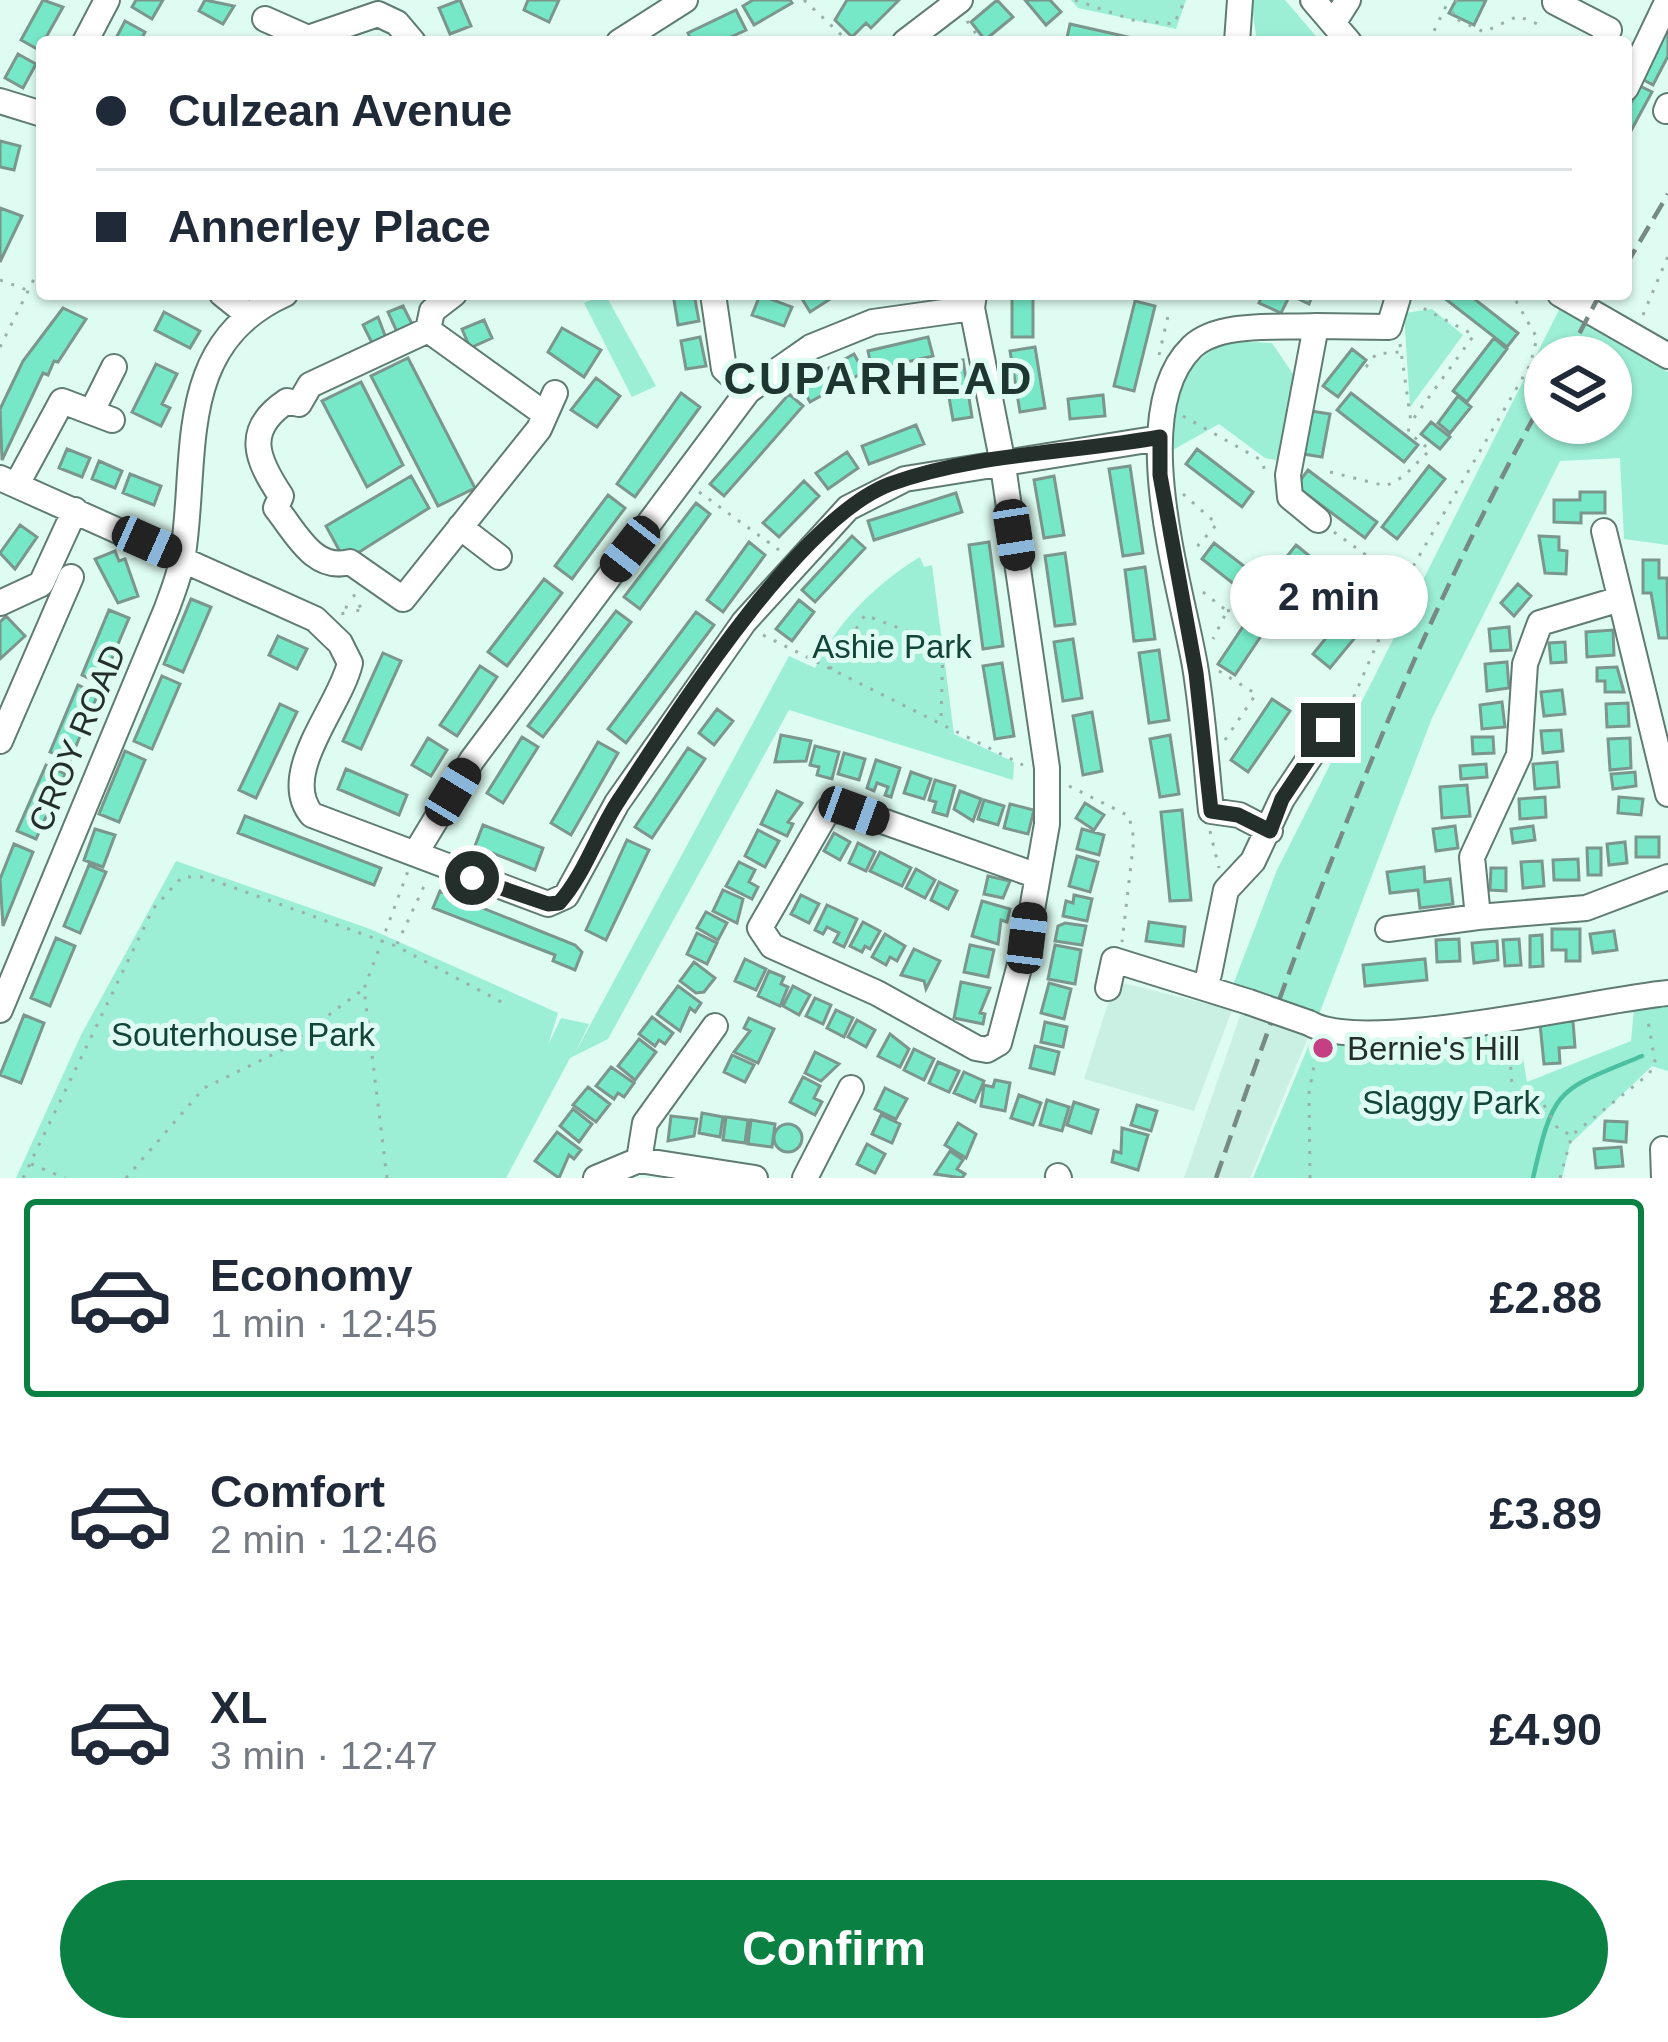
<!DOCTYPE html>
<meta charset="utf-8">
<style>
body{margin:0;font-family:Arial,sans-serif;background:#f6f6f7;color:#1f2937;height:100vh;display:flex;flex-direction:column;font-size:45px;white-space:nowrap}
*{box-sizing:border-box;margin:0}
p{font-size:39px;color:#747a83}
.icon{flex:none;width:66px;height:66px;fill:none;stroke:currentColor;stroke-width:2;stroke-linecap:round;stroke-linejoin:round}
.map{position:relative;height:1178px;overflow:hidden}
.panel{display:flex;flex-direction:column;background:#fff;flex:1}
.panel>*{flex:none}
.guide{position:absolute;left:36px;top:36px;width:1596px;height:264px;border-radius:12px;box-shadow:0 3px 9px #0004;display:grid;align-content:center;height:264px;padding:0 60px;background:#fff}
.fabs{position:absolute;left:1524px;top:336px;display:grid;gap:24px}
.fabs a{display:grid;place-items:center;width:108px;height:108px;border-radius:50%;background:#fff;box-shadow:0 3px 9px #0004;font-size:60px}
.end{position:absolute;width:54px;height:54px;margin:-27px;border:15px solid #242f2b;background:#fff;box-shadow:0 0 0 6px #fff}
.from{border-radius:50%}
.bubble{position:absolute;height:84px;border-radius:42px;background:#fff;box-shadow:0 3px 9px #0004;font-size:39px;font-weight:800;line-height:84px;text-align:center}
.car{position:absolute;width:36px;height:72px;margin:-36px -18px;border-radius:15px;box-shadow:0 0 9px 3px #0007;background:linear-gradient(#222 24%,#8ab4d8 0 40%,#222 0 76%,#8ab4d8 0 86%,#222 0)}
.guide b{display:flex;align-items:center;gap:42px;height:114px;font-size:45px}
.guide b+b{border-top:3px solid #e0e1e3}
.guide i{width:30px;height:30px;background:#1f2937}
ul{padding:21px 0 0;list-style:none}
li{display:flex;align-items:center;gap:36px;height:198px;margin:0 24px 18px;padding:0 36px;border:6px solid transparent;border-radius:12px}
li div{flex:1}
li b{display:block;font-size:45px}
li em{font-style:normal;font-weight:800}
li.selected{border-color:#0b8043}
li>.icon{width:108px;height:108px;stroke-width:1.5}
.primary-button{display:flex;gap:24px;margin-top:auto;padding:24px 60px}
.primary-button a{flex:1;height:138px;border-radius:72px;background:#0b8043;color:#fff;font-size:48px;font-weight:800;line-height:138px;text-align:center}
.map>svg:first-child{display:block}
.built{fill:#caf0e3}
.green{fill:#9cefd5;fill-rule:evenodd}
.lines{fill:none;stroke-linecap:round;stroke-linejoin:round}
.stream{stroke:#4cc1a2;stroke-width:4.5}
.building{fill:#76e8c7;stroke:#7b968d;stroke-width:3}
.minor-casing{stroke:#607b72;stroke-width:28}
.path{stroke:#99b0a8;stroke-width:3;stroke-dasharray:3 9;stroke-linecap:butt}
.minor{stroke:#fff;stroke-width:24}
.rail{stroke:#778a84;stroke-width:4.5;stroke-dasharray:18 9;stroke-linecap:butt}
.minor-bridge-casing{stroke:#607b72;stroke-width:28;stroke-linecap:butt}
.minor-bridge{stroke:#fff;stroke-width:24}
.route{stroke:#242f2b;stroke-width:15}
.poi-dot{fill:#c43f84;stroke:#defcf2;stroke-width:4.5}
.labels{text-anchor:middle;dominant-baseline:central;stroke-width:10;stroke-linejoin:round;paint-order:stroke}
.park-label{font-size:33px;fill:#124538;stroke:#defcf2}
.street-label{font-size:33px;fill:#242f2b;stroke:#defcf2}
.poi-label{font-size:33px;fill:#242f2b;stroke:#defcf2;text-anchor:start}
.district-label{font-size:45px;font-weight:bold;letter-spacing:3px;fill:#1d362f;stroke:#defcf2}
</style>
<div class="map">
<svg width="1668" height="1178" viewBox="0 0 1668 1178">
<rect width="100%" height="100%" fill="#defcf2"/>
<path class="built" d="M1115,981L1232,1010L1194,1111L1084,1079Z
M1241,1013L1309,1035L1250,1178H1184Z"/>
<path class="green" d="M1071,0H1186L1176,29L1078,8Z
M1251,0H1285L1321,42H1257Z
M605,294L656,386L632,397L584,303Z
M1560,308L1668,372V545L1624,539L1620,458L1560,461L1432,718L1318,1017L1233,985L1277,870ZM1545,357H1611V423H1545Z
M1432,309L1463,335L1410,407L1404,313Z
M1226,341L1272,343L1295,377L1280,461L1265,458L1219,424L1171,451C1172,399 1179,367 1226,341Z
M920,557L924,567L932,565L954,734L1014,762L1013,780L789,710L608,1039L570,1058L506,1178H16L81,1035L176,861L370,929L558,1013L548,1045L561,1018L589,1024L574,1055L789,656L815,668C837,622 877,583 920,557Z
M1668,1007V1071L1652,1066L1570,1144L1562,1178H1253L1313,1035L1517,1022L1527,1082L1631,1041L1634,1009Z"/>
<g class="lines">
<path class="stream" d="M1533,1178C1554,1086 1557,1091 1642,1056"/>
</g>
<path class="building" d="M43,0L63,7L39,50L21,40Z
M136,0H163L152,19L132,7Z
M205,0L234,6L223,24L199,11Z
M460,0L471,26L450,34L439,8Z
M528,0H559L549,22L524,10Z
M753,0H790L792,3L754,25L743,6Z
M899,0L871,28L866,23L852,37L835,20L847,0Z
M997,0L1013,17L985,40L971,22Z
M1025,0H1050L1061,12L1046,25Z
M1456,0H1486L1474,25L1449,13Z
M736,10L746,30L720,42H692L688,33Z
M125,21L145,32L140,42H114Z
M1070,24L1150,42H1066Z
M1668,27V56L1653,85L1642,79Z
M18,54L36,64L23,88L5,78Z
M1640,86L1652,92L1626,140V112Z
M0,141L20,146L14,170L0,167Z
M0,208L22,216L0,262Z
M673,294H694L699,321L678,325Z
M799,294H838L810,312Z
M1012,294H1033V337H1012Z
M1263,294H1313L1309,304L1290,295L1281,313L1259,303Z
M1439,294H1468L1518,333L1507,347Z
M760,295L792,307L784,326L752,315Z
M1135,301L1155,306L1134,391L1114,386Z
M403,306L414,328L398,334L388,312Z
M63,308L86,319L58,362L54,361L48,375L43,373L2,460L0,409L23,361Z
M164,312L200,331L190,348L155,330Z
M378,317L386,338L373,345L363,325Z
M484,320L492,338L470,348L462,329Z
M562,328L601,350L584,377L548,352Z
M700,337L706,366L686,369L681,341Z
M928,337L933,356L872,370L868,351Z
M1494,338L1507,349L1467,402L1453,391Z
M1035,347L1045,408L1020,412L1010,351Z
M1352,349L1366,360L1338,397L1323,386Z
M854,354L864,372L810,402L800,384Z
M408,358L475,488L438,506L371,376Z
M963,360L972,417L953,420L943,363Z
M156,364L177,374L162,404L170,408L161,426L132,412Z
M596,378L620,396L597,427L571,410Z
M361,382L403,465L367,487L322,401Z
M681,393L700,407L635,497L617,484Z
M1351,393L1418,445L1404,462L1337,410Z
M789,394L803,406L724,496L710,484Z
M1103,395L1105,416L1070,419L1068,399Z
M1458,396L1471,407L1450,433L1438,423Z
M1311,411L1330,414L1322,457L1303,454Z
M1431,422L1450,437L1440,449L1421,434Z
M916,425L924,444L869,464L862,446Z
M67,449L90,458L82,477L59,468Z
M1197,449L1253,492L1242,507L1186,464Z
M847,452L858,468L828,489L816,473Z
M99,461L122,471L115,488L92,479Z
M1130,466L1143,553L1123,556L1109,469Z
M1429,466L1445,479L1397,539L1382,527Z
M1308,470L1377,522L1365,538L1296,486Z
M130,474L161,486L154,505L123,493Z
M411,476L429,508L345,561L326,526Z
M1054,476L1064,535L1044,538L1034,480Z
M804,481L819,496L779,537L763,523Z
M1580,492H1605V513H1581V523L1554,522V500H1580Z
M956,493L962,512L874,540L868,521Z
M608,495L625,508L572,579L555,566Z
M696,503L710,514L640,609L624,597Z
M20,525L37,537L15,569L0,553Z
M852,536L865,548L815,602L802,590Z
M1539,536L1559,537V550L1567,551L1566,574L1545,573Z
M749,542L765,555L723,612L707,600Z
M989,542L1003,646L983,649L969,545Z
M1214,543L1262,580L1249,596L1202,559Z
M1296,545L1377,611L1330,668L1313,654L1347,612L1284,560Z
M115,551L119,561L125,559L138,596L118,603L95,559Z
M1065,553L1075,624L1055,626L1045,556Z
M1643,560H1659V578H1667L1668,638H1659L1651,593H1643Z
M1145,567L1155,639L1134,641L1125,570Z
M544,579L562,593L507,666L488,652Z
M1518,584L1531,596L1514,616L1501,603Z
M191,599L211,607L183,672L164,664Z
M799,600L814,612L792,641L776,629Z
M109,610L129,618L101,684L82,675Z
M616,611L631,622L543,737L528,726Z
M696,612L714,625L626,743L608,729Z
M1252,613L1269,624L1235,675L1218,664Z
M6,616L25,636L0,659V622Z
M1509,627L1511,650L1491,651L1489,629Z
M1613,630L1614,655L1587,657L1586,632Z
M278,636L307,649L297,669L269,655Z
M1073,639L1082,698L1063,701L1054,642Z
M1565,642L1566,662L1551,663L1549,643Z
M1159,650L1169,720L1149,723L1139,653Z
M383,653L401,661L361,749L343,741Z
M1507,662L1509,688L1487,691L1485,664Z
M1002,663L1014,736L995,739L983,666Z
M480,666L497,677L457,736L440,725Z
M1617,667L1624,692H1605V681H1597V668Z
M162,676L180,684L152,749L134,741Z
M78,685L98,694L70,760L50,752Z
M1562,690L1565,714L1544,716L1541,692Z
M1272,699L1290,711L1248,772L1231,760Z
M1502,702L1505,727L1482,729L1480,705Z
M1628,703L1629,726L1607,727L1606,704Z
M280,704L297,712L256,798L239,790Z
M717,709L733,721L714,745L699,733Z
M1092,712L1102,771L1083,775L1073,716Z
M1561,730L1563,751L1543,753L1541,731Z
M781,735L811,741L806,761L775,762Z
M1170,735L1179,794L1160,797L1150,739Z
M522,737L538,747L503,803L487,793Z
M1472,737H1493L1494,753L1473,754Z
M428,738L447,750L431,776L412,765Z
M1630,738L1631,768L1610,770L1608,739Z
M598,742L618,753L571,835L551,823Z
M815,746L839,752L832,779L817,775L819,767L810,765Z
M688,748L705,759L652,838L635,827Z
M125,751L145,760L119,822L99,814Z
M844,753L865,759L859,780L838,774Z
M876,760L900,768L891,797L885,795L888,787L877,783L874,791L867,788Z
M1557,762L1559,787L1535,789L1533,764Z
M1486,764L1487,777L1461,779L1460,766Z
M46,765L65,774L36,839L17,831Z
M346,769L407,795L399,815L338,789Z
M911,772L931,779L924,799L904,793Z
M1635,772L1636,786L1613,789L1611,774Z
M935,780L955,786L947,816L933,812L936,802L929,800Z
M1467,785L1470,816L1442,818L1440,787Z
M777,791L802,803L788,822L793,824L787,836L761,824Z
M960,791L981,799L973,821L954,809Z
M1545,797L1546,817L1520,819L1519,799Z
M1619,797L1643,799L1641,815L1618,813Z
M984,800L1004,806L998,825L978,819Z
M1085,803L1104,815L1094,830L1076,818Z
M1010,804L1034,810L1028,834L1004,828Z
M1182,810L1191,900L1170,901L1161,812Z
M245,816L381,868L374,885L238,833Z
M483,825L543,848L535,870L475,846Z
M1455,826L1458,848L1436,851L1433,829Z
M1533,826L1535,840L1513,843L1511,829Z
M95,829L115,835L103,867L84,860Z
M1082,829L1104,835L1099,855L1077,849Z
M758,830L779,841L765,867L745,856Z
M834,833L850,842L840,860L824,851Z
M1636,837H1659V857H1636Z
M627,840L649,850L606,940L586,930Z
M1625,842L1627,863L1609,865L1607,844Z
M858,843L875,852L866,871L849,863Z
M14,844L33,852L3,926L0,879Z
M1587,848H1601V875H1588Z
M880,852L911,868L902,886L870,871Z
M1077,856L1098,862L1090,892L1069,886Z
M1578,859L1579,880H1554L1553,860Z
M1542,861L1544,886L1523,888L1521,862Z
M739,862L755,870L749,882L758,887L752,899L726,886Z
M89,865L106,872L80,933L64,926Z
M1424,867L1425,882L1450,879L1453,904L1420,908L1418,890L1390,893L1387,872Z
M1491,868H1506V891L1490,890Z
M916,869L935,880L925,898L906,888Z
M988,876L1010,881L1003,898L984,894Z
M939,882L957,891L948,909L931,900Z
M723,890L743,899L737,923L713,911Z
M440,891L575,945L582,952L575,970L553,961L555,955L433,908Z
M801,895L819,904L809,923L791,914Z
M1074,895L1092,899L1087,921L1063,916L1066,901L1073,903Z
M982,901L1010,909L1007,922L1001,920L998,944L972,936Z
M827,905L857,919L844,947L834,942L839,933L827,927L823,934L815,930Z
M706,912L727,923L718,940L697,928Z
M863,922L880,931L870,949L865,946L862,952L850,946Z
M1149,922L1185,927L1183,946L1146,941Z
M1065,923L1086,926L1082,945L1055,941L1058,926Z
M1552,929H1580V961H1566V950H1552Z
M1614,931L1617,950L1593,953L1590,934Z
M697,933L717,943L707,964L687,954Z
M885,934L905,946L897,961L890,957L886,965L872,957Z
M1542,935L1543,966L1530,967V936Z
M56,938L75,946L50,1006L31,998Z
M1459,939L1460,961L1437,962L1436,940Z
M1519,939L1521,965L1505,966L1503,940Z
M1497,941L1498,960L1474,963L1472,943Z
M970,945L994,950L988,977L964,972Z
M1055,945L1081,950L1075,984L1048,979Z
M914,949L940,961L926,989L924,981L901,975Z
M745,959L766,969L756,990L735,981Z
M1425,959L1427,980L1365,986L1363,965Z
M694,962L715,978L704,992L696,993L680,981Z
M769,971L784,977L781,984L788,987L780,1006L758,996Z
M961,982L990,988L980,1013L985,1014L983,1024L954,1018Z
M1049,983L1071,989L1064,1019L1041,1013Z
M678,986L701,1003L695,1012L690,1008L680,1031L657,1014Z
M793,986L810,995L799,1015L783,1006Z
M815,998L831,1005L823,1024L806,1016Z
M836,1010L853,1018L844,1037L827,1028Z
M24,1015L44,1023L21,1083L0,1075Z
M652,1017L673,1033L665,1044L659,1040L655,1046L639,1034Z
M749,1018L774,1029L758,1063L734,1052L750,1031L744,1028Z
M857,1020L875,1030L866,1047L848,1037Z
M1573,1021L1575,1047L1559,1048L1560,1063L1544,1064L1540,1024Z
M1045,1022L1067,1027L1063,1047L1041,1042Z
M890,1034L909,1049L900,1067L878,1056Z
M639,1039L656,1052L635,1080L618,1066Z
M1035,1046L1059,1052L1054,1074L1030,1068Z
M914,1049L934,1059L924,1080L904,1070Z
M815,1052L839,1064L821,1081L805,1073Z
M732,1055L754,1065L745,1082L724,1072Z
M938,1062L959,1071L949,1092L929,1083Z
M611,1067L634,1083L624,1097L618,1093L614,1099L596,1086Z
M964,1072L984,1081L975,1102L954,1093Z
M803,1077L820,1086L814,1098L822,1102L815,1115L790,1102Z
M995,1080L1010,1083L1005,1111L981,1106L984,1085L993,1087Z
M588,1087L610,1104L596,1122L573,1105Z
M885,1088L907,1099L896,1119L875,1109Z
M1019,1095L1041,1103L1033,1125L1011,1118Z
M1047,1100L1069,1107L1062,1131L1040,1125Z
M1074,1102L1098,1110L1091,1133L1067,1125Z
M1137,1105L1157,1111L1151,1131L1131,1125Z
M573,1109L592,1124L579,1142L560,1126Z
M702,1113L723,1117L720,1137L699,1133Z
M881,1115L900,1124L892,1143L872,1134Z
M671,1116L697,1119L694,1136L668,1141Z
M726,1117L748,1120L745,1143L723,1140Z
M751,1120L775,1124L772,1147L748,1144Z
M1605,1121L1627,1122L1626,1142L1604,1140Z
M958,1123L976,1134L966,1158L945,1145Z
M774 1138a14 14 0 1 1 28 0a14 14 0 1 1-28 0Z
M1122,1128L1148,1135L1138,1170L1112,1162L1114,1151L1121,1153Z
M557,1132L581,1150L574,1159L569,1155L559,1178L535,1161Z
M867,1144L885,1154L875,1173L857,1164Z
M1621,1147L1623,1166L1596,1168L1594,1149Z
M950,1151L963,1160L957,1169L965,1174L962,1178L935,1174Z"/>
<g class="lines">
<defs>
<path id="minor" d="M1313,0L1349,42
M1555,2L1609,30L1603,42
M265,19L308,38L378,14L397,23L413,42
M1334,22L1348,0
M85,42L107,0
M619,42L685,0
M905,42L960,0
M1237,42L1240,0
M1626,88L1668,0
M0,101L42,114
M1666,111L1668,106
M222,294L247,314
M454,294L432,311L428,330L310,385L299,404L287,401C243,430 257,460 281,496L276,508C296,533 314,572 350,562L403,599L539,429L555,393
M713,294L724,369L748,391
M974,294L972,308L1002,459L1047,768V824L1027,938L999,1043L987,1050L976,1048L877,993L772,946L760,928L828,810L854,811L1035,875
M1560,294L1668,356
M428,330L542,412
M92,411L114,367
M0,478L315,619L340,643L350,663C340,707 277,774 312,815L548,904L566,896L617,803L744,622L848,508L905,479L1160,438
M17,484L62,401L112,420
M1318,520L1290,497L1288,475L1316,326L1389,327L1399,294
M460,527L499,557
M1604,531L1668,794
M1620,599L1540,623L1525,664L1519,755L1472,857L1478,917L1586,908L1668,877
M0,603L41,584L75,510
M0,741L71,577
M1270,831L1239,815L1211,811C1206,763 1203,714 1195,666C1181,585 1125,412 1192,347C1219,321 1280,328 1316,326
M415,854L472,760L748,391L811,347L873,322L972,308
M1388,929L1478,917
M1209,974L1226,890L1253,861L1282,799L1328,730
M1108,988L1114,960L1249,1002
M0,1010L167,608C173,591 181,572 183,554C198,455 174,344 285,294
M1309,1023C1364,1056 1593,1000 1668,993
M1663,1149L1664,1178
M639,1160L645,1123L715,1026
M1058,1176L1059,1178
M596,1178L639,1160L755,1178
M805,1178L851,1088"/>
</defs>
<use href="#minor" class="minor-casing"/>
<path class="path" d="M804,0L849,42
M1075,0L1133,20L1174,24L1185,0
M1457,0L1452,17L1484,32L1518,16L1540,25L1542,22
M967,21L982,42
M1434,42L1432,35L1449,0
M1626,210L1635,209
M0,280L27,290
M1643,315L1668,256
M1400,344L1411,422L1474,335L1419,306
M0,347L42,263
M1159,355L1168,316
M1366,367L1376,354L1400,352
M1183,416L1261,460L1266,473
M1330,472L1386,486L1404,476L1430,450L1408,432L1411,422
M699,492L779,550
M1183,494L1217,524L1194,550
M1334,532L1404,582
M1203,592L1227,611L1213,639
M1227,611L1273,599L1293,578L1340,614L1316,637L1273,599
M343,615L342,606L363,612L351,590
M763,635L1023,765
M830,669L865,615L943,645L941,721
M1219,671L1256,694L1225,740
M1344,719L1404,582L1530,365L1537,338L1512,294
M1069,786L1129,816L1134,839L1122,942
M1210,831L1219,868
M397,944L426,882
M1509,1043L1512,1087
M1544,1105L1558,1129L1569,1134
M31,1164L65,1178
M23,1178L153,909L182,877H204L396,946L509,1006
M126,1178L204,1088L282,1050L361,991
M387,1178L364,989L408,871
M1310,1178L1309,1093L1317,1049
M1560,1178L1572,1135L1649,1074L1655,1062L1647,1015"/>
<use href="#minor" class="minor"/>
<path class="rail" d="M1626,265L1668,194
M1567,357L1600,294
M1216,1178C1311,906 1404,650 1545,397"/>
<defs>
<path id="minor-bridge" d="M1249,1002L1309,1023"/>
</defs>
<use href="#minor-bridge" class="minor-bridge-casing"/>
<use href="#minor-bridge" class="minor-bridge"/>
</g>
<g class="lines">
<path class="route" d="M472,878L548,904L559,903C585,874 597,833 619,800C674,716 798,519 890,484C975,453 1072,453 1160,437V475L1196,673L1211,811L1238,815L1270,831L1282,799L1328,730"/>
</g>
<circle class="poi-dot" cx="1323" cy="1048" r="12"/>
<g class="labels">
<g class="park-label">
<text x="892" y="646">Ashie Park</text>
<text x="243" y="1034">Souterhouse Park</text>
<text x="1451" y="1102">Slaggy Park</text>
</g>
<g class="street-label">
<text transform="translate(77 738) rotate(-67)">CROY ROAD</text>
</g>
<g class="poi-label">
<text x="1347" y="1048">Bernie's Hill</text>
</g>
<g class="district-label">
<text x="879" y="378">CUPARHEAD</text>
</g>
</g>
</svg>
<div class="fabs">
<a><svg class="icon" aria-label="layers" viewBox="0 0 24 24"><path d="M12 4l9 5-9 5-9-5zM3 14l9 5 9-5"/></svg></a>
</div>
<i class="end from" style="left:472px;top:878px"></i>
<i class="end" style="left:1328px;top:730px"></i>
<div class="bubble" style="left:1230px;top:555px;width:198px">2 min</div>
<i class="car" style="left:1014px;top:535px;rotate:171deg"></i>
<i class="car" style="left:147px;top:542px;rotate:114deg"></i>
<i class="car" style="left:630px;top:549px;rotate:218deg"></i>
<i class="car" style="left:453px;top:792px;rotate:31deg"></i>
<i class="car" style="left:854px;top:811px;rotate:110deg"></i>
<i class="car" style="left:1027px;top:938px;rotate:7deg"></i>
<div class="guide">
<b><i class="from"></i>Culzean Avenue</b>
<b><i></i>Annerley Place</b>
</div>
</div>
<section class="panel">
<ul>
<li class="selected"><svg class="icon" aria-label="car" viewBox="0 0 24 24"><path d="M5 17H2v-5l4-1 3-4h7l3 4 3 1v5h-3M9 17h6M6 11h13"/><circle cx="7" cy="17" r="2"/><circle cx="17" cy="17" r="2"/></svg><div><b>Economy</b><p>1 min · 12:45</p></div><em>£2.88</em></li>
<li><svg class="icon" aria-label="car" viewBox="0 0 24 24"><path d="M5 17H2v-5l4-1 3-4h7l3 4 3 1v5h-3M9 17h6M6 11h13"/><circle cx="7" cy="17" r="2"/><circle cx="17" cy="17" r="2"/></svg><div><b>Comfort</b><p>2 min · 12:46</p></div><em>£3.89</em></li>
<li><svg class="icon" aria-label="car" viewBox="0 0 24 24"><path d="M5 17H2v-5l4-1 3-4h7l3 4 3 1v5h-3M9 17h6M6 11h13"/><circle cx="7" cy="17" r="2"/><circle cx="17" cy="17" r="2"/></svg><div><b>XL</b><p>3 min · 12:47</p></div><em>£4.90</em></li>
</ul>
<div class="primary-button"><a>Confirm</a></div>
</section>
